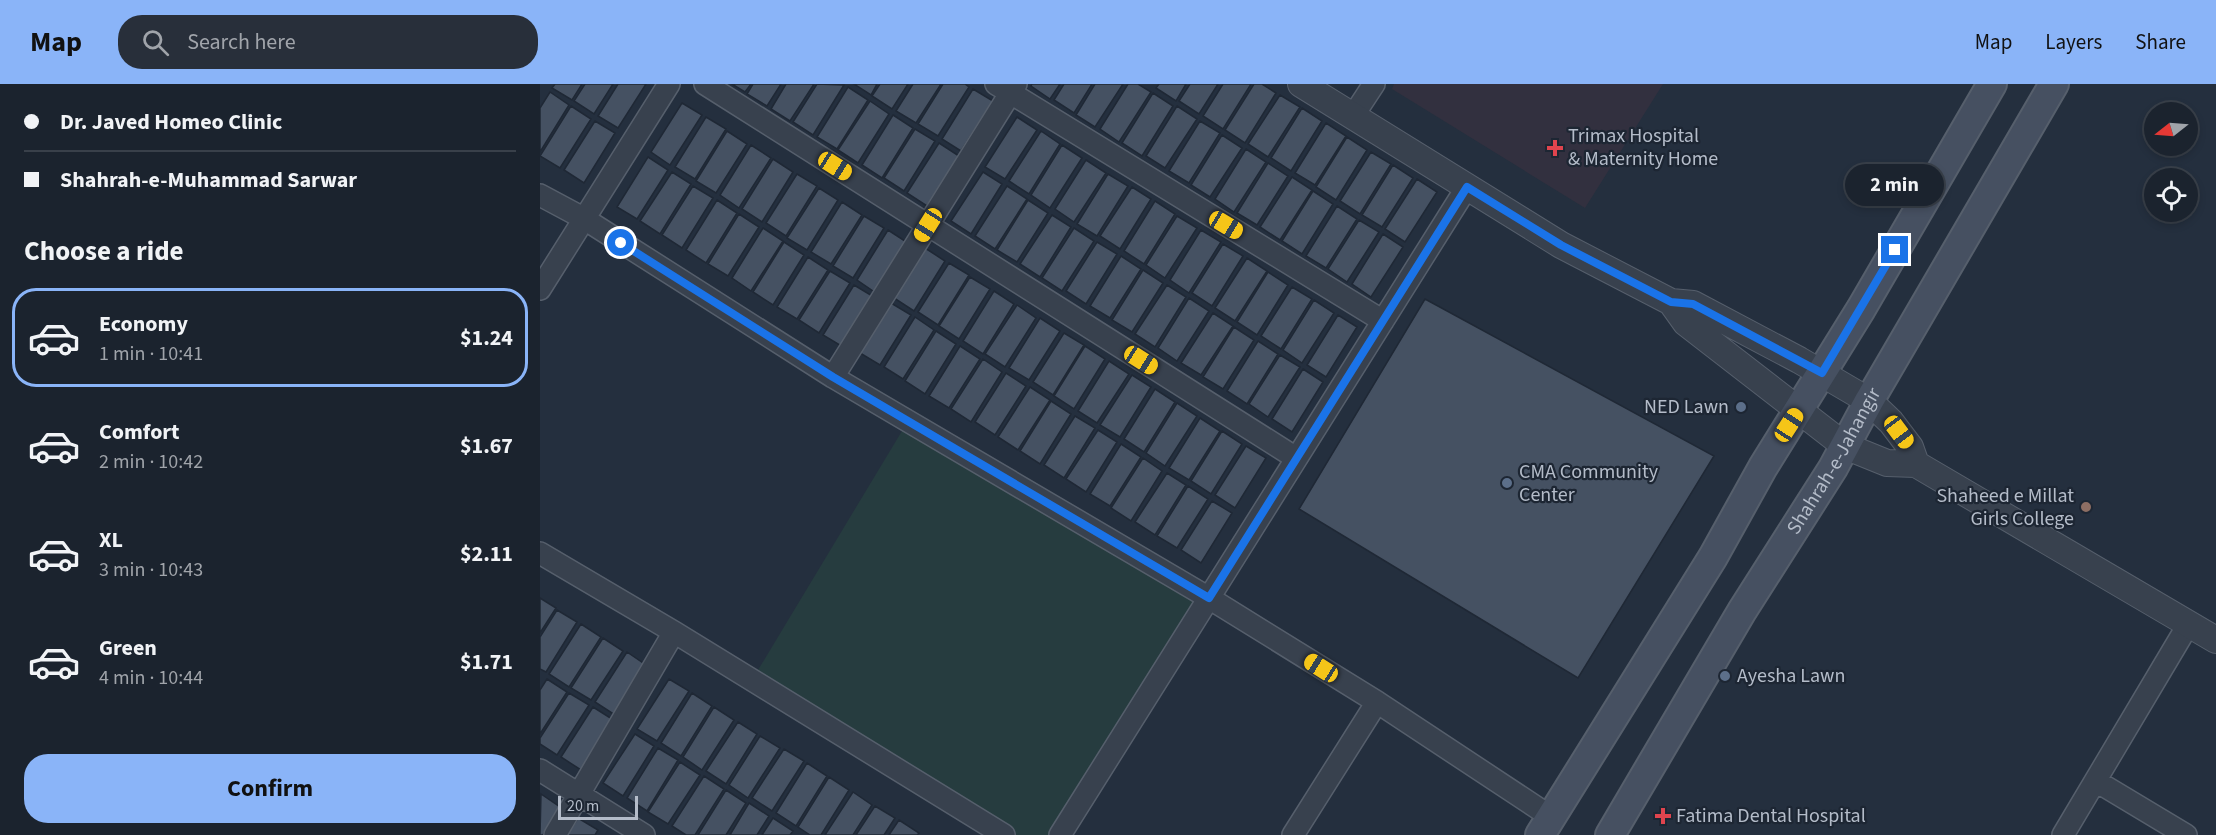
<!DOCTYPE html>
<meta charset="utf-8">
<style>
body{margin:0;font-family:"Source Sans 3",sans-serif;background:#282f3a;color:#f1f3f6;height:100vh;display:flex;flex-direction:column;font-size:22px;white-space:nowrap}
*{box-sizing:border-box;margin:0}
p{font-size:20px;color:#a0a4aa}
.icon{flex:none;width:33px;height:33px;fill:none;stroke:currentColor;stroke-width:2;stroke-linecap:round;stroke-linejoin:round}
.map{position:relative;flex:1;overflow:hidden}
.sheet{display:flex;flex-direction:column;background:#1b232e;width:540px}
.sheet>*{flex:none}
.guide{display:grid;align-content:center;height:132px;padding:0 24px;background:#1b232e}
.needle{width:39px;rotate:253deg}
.fabs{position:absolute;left:1604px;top:18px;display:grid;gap:12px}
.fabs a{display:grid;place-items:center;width:54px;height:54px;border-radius:50%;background:#1b232e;box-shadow:0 3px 9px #0003,0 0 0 2px #39404a;font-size:30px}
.scale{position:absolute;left:18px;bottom:15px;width:80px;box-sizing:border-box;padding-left:6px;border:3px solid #b4bcc9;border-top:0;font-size:16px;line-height:21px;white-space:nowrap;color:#b4bcc9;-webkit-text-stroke:4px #1d2633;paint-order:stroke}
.end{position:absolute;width:27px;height:27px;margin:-14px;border:8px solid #1a73e8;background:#fff;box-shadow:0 0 0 3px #fff}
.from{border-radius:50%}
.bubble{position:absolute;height:42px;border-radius:21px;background:#1b232e;box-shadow:0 3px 9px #0003,0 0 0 2px #39404a;font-size:20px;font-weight:700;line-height:42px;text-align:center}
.car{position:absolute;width:18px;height:36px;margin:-18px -9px;border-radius:8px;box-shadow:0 0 4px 2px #0007;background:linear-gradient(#f5c518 24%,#345 0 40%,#f5c518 0 76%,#345 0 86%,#f5c518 0)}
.guide b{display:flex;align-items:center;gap:21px;height:57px;font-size:22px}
.guide b+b{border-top:2px solid #39404a}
.guide i{width:15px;height:15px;background:#f1f3f6}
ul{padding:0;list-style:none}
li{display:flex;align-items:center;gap:18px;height:99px;margin:0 12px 9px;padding:0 12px;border:3px solid transparent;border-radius:24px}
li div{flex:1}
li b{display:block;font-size:22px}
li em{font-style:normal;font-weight:700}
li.on{border-color:#8ab4f8}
li>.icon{width:54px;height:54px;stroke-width:1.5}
h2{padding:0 24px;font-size:27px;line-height:72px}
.primary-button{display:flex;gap:12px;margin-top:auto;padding:12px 24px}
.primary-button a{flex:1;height:69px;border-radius:24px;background:#8ab4f8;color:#111;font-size:24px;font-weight:700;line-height:69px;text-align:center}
header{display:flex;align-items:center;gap:36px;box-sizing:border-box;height:84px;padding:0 30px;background:#8ab4f8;color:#111}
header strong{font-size:28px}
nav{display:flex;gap:33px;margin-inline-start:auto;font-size:21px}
.search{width:420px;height:54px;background:#282f3a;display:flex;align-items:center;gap:15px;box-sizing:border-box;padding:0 21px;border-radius:24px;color:#a0a4aa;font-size:22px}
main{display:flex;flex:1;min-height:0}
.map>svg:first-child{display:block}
.medical{fill:#32303f}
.green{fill:#263c3f}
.building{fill:#455162;stroke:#1f2835;stroke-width:1.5}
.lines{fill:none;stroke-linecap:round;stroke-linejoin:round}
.minor-casing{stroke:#565f6c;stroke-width:24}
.tertiary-casing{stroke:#565f6c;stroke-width:28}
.secondary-casing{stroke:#565f6c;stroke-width:32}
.minor{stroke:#38414e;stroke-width:21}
.tertiary{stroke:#38414e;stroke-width:26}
.secondary{stroke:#465061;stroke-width:28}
.route{stroke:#1a73e8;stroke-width:8}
.health-dot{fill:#e0444e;stroke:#1d2633;stroke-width:2}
.service-dot{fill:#5c6f8a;stroke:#1d2633;stroke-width:2}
.education-dot{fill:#8d6e63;stroke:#1d2633;stroke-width:2}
.labels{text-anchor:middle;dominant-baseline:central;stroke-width:4.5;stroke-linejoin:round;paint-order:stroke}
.poi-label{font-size:20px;fill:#b4bcc9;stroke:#1d2633;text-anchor:start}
.street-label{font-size:20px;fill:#b4bcc9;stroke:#1d2633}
</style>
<header>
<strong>Map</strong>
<div class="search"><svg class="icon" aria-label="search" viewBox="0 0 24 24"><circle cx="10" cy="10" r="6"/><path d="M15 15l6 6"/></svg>Search here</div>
<nav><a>Map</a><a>Layers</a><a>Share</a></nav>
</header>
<main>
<section class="sheet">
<div class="guide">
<b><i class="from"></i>Dr. Javed Homeo Clinic</b>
<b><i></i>Shahrah-e-Muhammad Sarwar</b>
</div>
<h2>Choose a ride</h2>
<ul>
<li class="on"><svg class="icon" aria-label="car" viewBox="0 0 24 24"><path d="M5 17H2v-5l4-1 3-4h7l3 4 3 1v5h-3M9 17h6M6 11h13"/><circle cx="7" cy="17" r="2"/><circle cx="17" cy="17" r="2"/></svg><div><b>Economy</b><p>1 min · 10:41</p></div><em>$1.24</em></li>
<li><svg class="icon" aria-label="car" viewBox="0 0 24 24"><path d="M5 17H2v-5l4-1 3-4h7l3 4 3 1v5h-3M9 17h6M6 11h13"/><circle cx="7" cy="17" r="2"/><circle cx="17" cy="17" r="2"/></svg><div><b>Comfort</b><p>2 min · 10:42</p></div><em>$1.67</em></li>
<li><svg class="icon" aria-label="car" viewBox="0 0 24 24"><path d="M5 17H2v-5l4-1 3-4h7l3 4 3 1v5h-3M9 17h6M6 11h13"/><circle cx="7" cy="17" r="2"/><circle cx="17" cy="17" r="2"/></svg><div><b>XL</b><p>3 min · 10:43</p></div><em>$2.11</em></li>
<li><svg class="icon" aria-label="car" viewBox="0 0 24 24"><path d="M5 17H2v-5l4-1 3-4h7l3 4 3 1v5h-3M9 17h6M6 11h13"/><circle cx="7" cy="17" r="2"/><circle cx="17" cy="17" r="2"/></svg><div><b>Green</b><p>4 min · 10:44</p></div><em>$1.71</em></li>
</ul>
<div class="primary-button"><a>Confirm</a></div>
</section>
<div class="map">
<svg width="1676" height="751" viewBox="0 0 1676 751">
<rect width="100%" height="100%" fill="#242f3e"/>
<path class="medical" d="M854,0H1123L1045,124L852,5Z"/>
<path class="green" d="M368,337L669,514L520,751H464L212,596Z"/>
<path class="building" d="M15,0H42L32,16L12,4Z
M45,0H73L54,30L34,17Z
M78,0H106L78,44L58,32Z
M192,0H211L205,8Z
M213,0H241L227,22L207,10Z
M246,0H274L250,37L231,25Z
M277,0L304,1L273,51L253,38Z
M314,0H337L331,11Z
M340,0H368L352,25L332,12Z
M373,0H401L376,39L356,27Z
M403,0H425L429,3L398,52L378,40Z
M492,0H520L510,15L491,2Z
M524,0H552L534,29L514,16Z
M555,0H583L555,43L536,31Z
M588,0H598L611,8L579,58L560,45Z
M619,0H646L636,17L616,4Z
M650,0H678L659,30L639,17Z
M683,0H711L683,45L663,32Z
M714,0H722L736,9L705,59L685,46Z
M308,3L328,16L297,65L277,53Z
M433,5L453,17L421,67L402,55Z
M10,8L29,21L0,68V24Z
M613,9L633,22L602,72L582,59Z
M740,11L760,23L728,73L708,60Z
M330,17L349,30L318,79L298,66Z
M142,19L162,31L130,81L111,68Z
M31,22L51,35L20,84L0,72Z
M637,22L657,35L625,84L606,72Z
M762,24L782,37L751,87L731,74Z
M353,31L373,44L342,94L322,81Z
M166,33L186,45L155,95L135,83Z
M477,33L497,46L465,95L445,83Z
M55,37L75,49L44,99L24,86Z
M660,37L680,49L649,99L629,87Z
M786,39L806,52L775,101L755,89Z
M375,45L395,57L364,107L344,94Z
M187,47L207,60L176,109L156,97Z
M501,47L520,60L489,110L469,97Z
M682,51L702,64L670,113L651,101Z
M807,53L827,66L796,116L776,103Z
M399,59L419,72L387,122L367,109Z
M211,61L231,74L199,124L180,111Z
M522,61L542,74L510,124L491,111Z
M706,65L726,78L694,128L675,115Z
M831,68L851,80L820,130L800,117Z
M108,73L128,86L97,135L77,123Z
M233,75L253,88L222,138L202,125Z
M546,76L566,89L534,138L515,125Z
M728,79L748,92L717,141L697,129Z
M853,81L873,94L842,143L822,131Z
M132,88L151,100L120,150L100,137Z
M443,88L462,100L431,150L411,137Z
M257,90L277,102L246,152L226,139Z
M568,90L588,102L557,152L537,140Z
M752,93L772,106L740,156L720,143Z
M877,95L897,108L865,158L845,145Z
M153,102L173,114L142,164L122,151Z
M467,102L487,115L455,165L435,152Z
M592,103L611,115L580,165L560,152Z
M279,104L298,116L267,166L247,154Z
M773,107L793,120L762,170L742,157Z
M177,116L197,129L166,179L146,166Z
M488,116L508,129L477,178L457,166Z
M615,117L635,130L604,180L584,167Z
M302,118L322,131L291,180L271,168Z
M797,122L817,135L786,184L766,172Z
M199,130L219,143L188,192L168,180Z
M512,131L531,143L500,193L480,180Z
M324,132L344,144L313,194L293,182Z
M637,132L657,144L625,194L606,181Z
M819,136L839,148L807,198L788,185Z
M223,144L243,157L211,207L192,194Z
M534,144L554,157L522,207L502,194Z
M348,146L368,159L336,209L317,196Z
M661,146L681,158L649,209L630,196Z
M843,150L863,163L831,213L812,200Z
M244,158L264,171L233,221L213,208Z
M557,158L577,170L546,220L526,207Z
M683,160L703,172L672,222L652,209Z
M385,164L405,177L374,227L354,214Z
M581,172L601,185L570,234L550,222Z
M268,173L288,186L257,235L237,223Z
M707,174L727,187L695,237L675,224Z
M409,179L429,191L398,241L378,228Z
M603,186L623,199L592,248L572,236Z
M290,187L310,199L279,249L259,236Z
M728,188L748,201L717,251L697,238Z
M430,193L450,205L419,255L399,242Z
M314,201L334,213L303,263L283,251Z
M627,201L646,213L615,263L595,250Z
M752,203L772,215L741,265L721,252Z
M454,207L474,220L443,270L423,257Z
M649,214L669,227L637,277L618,264Z
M885,215L1174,372L1038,594L759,425Z
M774,216L794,229L762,279L743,266Z
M351,219L371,231L340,281L320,269Z
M477,221L496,234L465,283L445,270Z
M673,229L693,242L661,291L641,279Z
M798,231L817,243L786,293L767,281Z
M375,233L394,246L363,295L344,283Z
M500,234L520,247L489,296L469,284Z
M694,243L714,256L683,305L663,293Z
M396,247L416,260L385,310L365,297Z
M524,249L544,261L513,311L493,298Z
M718,257L738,270L707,320L687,307Z
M420,262L440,275L409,324L389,312Z
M545,262L565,275L534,325L514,312Z
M740,271L760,283L728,333L709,320Z
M443,275L462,288L431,338L411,325Z
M569,277L589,290L557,339L538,327Z
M763,285L783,298L752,348L732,335Z
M466,289L486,302L455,351L435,338Z
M592,291L611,303L580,353L560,341Z
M490,303L510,316L478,366L458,353Z
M615,305L635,318L604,368L584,355Z
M511,317L531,330L500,380L480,367Z
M637,319L657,332L625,382L606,369Z
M535,332L555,344L524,394L504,381Z
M660,334L680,347L649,396L629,384Z
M558,346L577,358L546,408L526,395Z
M682,347L702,360L671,410L651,397Z
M581,360L601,373L570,422L550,410Z
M706,362L726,374L695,424L675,411Z
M603,374L622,387L591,437L571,424Z
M627,389L646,401L615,451L595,438Z
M648,402L668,415L637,464L617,452Z
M672,417L692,429L661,479L641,466Z
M0,514L16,524L0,549Z
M17,526L37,538L6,588L0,585V553Z
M41,540L61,553L29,603L9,590Z
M63,554L83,567L51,616L31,604Z
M87,568L106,581L75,631L55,618Z
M7,595L27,608L0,650V606Z
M129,595L149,607L117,657L97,645Z
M29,609L49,621L17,671L0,660V654Z
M152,609L172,622L141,672L121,659Z
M53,623L72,635L41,686L21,673Z
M174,623L194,636L162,686L143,673Z
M198,638L217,650L186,700L166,687Z
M95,650L114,662L83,712L63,699Z
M220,652L240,664L208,714L189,701Z
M118,664L138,676L107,727L87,714Z
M244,665L264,677L232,727L212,714Z
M140,678L160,691L128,740L108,728Z
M267,679L287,692L256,742L236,729Z
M164,692L184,705L155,751H146L132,742Z
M289,693L309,706L281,751H270L258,743Z
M186,706L206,719L186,751H158Z
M313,708L332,721L313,751H285Z
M1,710L20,723L3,751H0Z
M209,719L229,732L217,751H190Z
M335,722L355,734L344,751H316Z
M38,734L58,746L55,751H27Z
M233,734L253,747L250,751H222Z
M359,736L379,749L377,751H349Z"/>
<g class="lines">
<defs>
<path id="minor" d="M165,0L756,374
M456,0L843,237
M813,32L834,0
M0,111L43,134L293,293L669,514L837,618L1011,733
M0,205L129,0
M293,293L476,0
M0,469L134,548L464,751
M0,686L104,751
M1556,697L1646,751
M15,751L134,548
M520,751L927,103
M753,751L837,618
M1523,751L1648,541"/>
<path id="tertiary" d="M761,0L1021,161L1131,218L1153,220L1259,276L1329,317L1351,338L1370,363L1376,380
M1131,218L1146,239L1305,362L1347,379L1376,380L1676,556"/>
<g id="secondary">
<path d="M1000,751L1173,473L1223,383L1321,225L1452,0"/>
<path id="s1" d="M1070,751L1202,527L1293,384L1329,317L1514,0"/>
</g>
</defs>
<use href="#minor" class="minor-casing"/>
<use href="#tertiary" class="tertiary-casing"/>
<use href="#secondary" class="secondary-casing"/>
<use href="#minor" class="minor"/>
<use href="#tertiary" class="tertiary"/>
<use href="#secondary" class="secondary"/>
</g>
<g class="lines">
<path class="route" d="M81,159L293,293L669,514L927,103L1021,161L1131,218L1153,220L1282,289L1355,166"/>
</g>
<g class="health-dot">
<path d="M1012 55h6v6h6v6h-6v6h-6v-6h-6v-6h6z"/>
<path d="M1120 723h6v6h6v6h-6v6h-6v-6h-6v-6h6z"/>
</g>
<g class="service-dot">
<circle cx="1201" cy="323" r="6"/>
<circle cx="967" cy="399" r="6"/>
<circle cx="1185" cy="592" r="6"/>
</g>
<circle class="education-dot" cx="1546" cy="423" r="6"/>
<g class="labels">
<g class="poi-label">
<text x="1028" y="52">Trimax Hospital<tspan x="1028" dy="23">&amp; Maternity Home</tspan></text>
<text x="1189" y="323" text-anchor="end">NED Lawn</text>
<text x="979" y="388">CMA Community<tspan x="979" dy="23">Center</tspan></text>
<text x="1534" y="412" text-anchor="end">Shaheed e Millat<tspan x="1534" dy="23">Girls College</tspan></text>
<text x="1197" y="592">Ayesha Lawn</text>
<text x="1136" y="732">Fatima Dental Hospital</text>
</g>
<g class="street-label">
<text stroke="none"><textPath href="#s1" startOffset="436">Shahrah-e-Jahangir</textPath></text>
</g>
</g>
</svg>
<div class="fabs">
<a><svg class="needle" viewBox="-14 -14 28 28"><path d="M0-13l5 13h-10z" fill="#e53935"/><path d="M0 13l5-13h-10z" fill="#a0a4aa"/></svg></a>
<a><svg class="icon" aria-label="locate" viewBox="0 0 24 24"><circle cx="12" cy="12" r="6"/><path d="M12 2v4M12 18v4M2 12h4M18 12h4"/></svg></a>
</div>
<div class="scale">20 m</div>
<i class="end from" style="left:81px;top:159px"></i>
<i class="end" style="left:1355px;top:166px"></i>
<div class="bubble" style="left:1305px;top:80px;width:99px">2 min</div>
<i class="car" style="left:295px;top:82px;rotate:122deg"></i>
<i class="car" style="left:388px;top:141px;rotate:212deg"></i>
<i class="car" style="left:686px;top:141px;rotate:121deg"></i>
<i class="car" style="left:601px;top:276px;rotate:122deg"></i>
<i class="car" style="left:1249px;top:341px;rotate:33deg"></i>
<i class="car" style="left:1359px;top:348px;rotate:143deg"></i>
<i class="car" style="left:781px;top:584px;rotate:302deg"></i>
</div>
</main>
